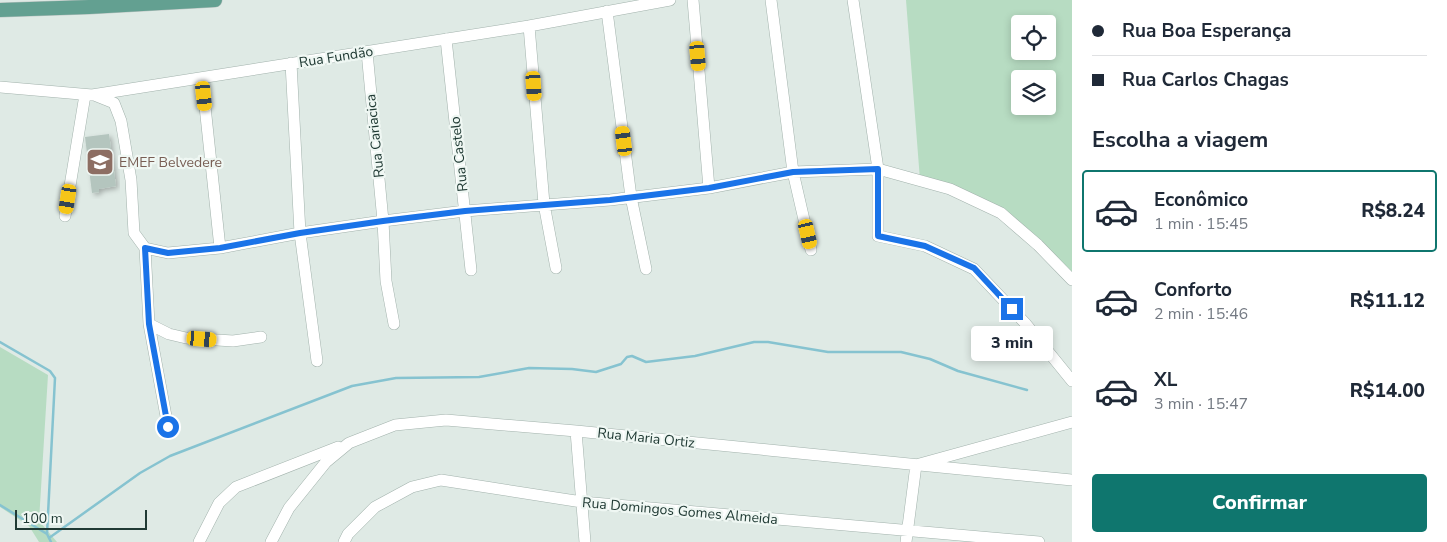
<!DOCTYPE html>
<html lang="pt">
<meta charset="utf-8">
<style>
body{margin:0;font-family:"Nunito Sans",sans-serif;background:#f6f6f7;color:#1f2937;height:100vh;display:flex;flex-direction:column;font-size:19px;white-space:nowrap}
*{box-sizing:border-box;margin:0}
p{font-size:16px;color:#747a83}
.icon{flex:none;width:28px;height:28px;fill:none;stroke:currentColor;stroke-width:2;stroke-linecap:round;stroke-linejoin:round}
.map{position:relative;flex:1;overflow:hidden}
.panel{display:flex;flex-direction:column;background:#fff;width:375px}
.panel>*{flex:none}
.hud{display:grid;align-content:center;height:110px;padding:0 20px;background:#fff}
.fabs{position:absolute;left:1011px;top:15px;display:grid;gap:10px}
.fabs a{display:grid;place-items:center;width:45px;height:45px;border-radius:5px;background:#fff;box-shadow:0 2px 8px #0003;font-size:25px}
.scale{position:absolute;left:15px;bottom:12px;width:132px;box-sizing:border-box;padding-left:5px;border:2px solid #203a34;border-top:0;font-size:14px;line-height:18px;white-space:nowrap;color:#203a34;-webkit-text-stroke:4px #eff7f3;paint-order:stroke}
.end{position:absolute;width:22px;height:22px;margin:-11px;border:6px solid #1a73e8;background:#fff;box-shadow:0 0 0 2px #fff}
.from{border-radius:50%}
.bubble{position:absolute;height:35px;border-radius:5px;background:#fff;box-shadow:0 2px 8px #0003;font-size:16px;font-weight:800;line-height:35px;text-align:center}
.car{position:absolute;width:15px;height:30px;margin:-15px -8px;border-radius:6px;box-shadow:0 0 4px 1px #0007;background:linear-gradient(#f5c518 24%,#345 0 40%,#f5c518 0 76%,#345 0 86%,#f5c518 0)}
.hud b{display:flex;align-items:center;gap:18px;height:48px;font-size:19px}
.hud b+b{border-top:1px solid #e0e1e3}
.hud i{width:12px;height:12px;background:#1f2937}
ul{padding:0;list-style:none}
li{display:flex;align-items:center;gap:15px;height:82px;margin:0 10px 8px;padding:0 10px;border:2px solid transparent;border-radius:5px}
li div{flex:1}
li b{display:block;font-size:19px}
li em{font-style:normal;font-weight:800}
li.active{border-color:#0f766e}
li>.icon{width:45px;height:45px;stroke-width:1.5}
h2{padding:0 20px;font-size:22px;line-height:60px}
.button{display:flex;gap:10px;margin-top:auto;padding:10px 20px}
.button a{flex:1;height:58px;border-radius:5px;background:#0f766e;color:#fff;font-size:20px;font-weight:800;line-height:58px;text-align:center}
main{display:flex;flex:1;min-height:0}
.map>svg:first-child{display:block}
.green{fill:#b7dcc2;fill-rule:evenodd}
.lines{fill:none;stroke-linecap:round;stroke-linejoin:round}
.stream{stroke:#86c3d0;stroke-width:2.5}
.building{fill:#b4c5be;filter:url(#shadow)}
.minor-casing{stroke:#a2b2ac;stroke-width:12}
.major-casing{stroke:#bcc4c2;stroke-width:15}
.minor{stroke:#fff;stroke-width:11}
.major{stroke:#63a091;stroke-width:14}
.route{stroke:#1a73e8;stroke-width:6}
.labels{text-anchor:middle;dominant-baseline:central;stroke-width:4.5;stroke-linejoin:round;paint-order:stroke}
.street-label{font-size:14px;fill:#203a34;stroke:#eff7f3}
.education-label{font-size:14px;fill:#785e54;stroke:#eff7f3;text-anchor:start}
</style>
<main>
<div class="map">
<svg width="1072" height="542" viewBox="0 0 1072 542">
<defs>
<filter id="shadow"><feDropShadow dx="2.5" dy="2.5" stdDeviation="2.5" flood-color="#0004"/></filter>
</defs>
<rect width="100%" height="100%" fill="#dfeae5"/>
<path class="green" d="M906,0H1072V280L1015,223L920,180ZM1020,24H1048V51H1020ZM1020,79H1048V106H1020Z
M0,347L48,375L39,521L57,542H39L29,526L0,507Z"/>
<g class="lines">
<path class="stream" d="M0,342L50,371L55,378L47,534
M0,505L47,534L51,542
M49,538L140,473L170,456L352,386L396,378L479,377L529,368L572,369L596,372L621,364L627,357L632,356L646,362L695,356L754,342H768L828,352H901L930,359L958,371L1027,390"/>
</g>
<path class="building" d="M109,134L116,186L99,189V192L92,193L85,137Z"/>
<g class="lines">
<defs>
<path id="minor" d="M693,0L709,188
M771,0L793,172L811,250
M853,0L878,169V236L925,246L974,269L1025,323L1072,381
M607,11L631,197L646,269
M529,26L544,204L556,268
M446,39L471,270
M367,52L383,221L386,281L394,324
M291,63L300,233L317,361
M202,78L220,248
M0,87L92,95L529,26L670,0
M94,95L114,103L121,121L131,180L134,233L145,248L149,324L168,427
M65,216L85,95
M145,248L168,253L220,248L300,233L383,221L465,211L610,200L709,188L793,172L878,169L950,189L1001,213L1038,245L1072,280
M149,324L169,334L186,338L233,341L261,337
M576,431L585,542
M199,542L219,503L236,487L338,447
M271,542L289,508L326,462L349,443L395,425L446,420L576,431L1072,480
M344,542L348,534L375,507L412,487L441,480L582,502L1039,542
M906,542L916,465L1072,422"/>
<path id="major" d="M0,10L89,7L215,0"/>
</defs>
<use href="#minor" class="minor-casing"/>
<use href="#major" class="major-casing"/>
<use href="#minor" class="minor"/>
<use href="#major" class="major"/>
</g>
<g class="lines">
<path class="route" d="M168,427L149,324L145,248L168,253L220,248L300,233L383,221L465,211L610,200L709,188L793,172L878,169V236L925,246L974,268L1012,309"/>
</g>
<defs>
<symbol id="school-square" viewBox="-11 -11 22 22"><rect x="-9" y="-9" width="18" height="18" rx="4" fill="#8d6e63" stroke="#eff7f3"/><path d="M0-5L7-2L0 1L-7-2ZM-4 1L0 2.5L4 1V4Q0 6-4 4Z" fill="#fff"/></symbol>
</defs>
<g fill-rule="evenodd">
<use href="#school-square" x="84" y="146" width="32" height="32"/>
</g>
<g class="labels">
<g class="street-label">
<text transform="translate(336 57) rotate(-9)">Rua Fundão</text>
<text transform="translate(375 136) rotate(-96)">Rua Cariacica</text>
<text transform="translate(459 154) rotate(-96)">Rua Castelo</text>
<text transform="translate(646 438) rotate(6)">Rua Maria Ortiz</text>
<text transform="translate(680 511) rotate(5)">Rua Domingos Gomes Almeida</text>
</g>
<g class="education-label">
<text x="119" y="162">EMEF Belvedere</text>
</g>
</g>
</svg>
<div class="fabs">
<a><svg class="icon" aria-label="locate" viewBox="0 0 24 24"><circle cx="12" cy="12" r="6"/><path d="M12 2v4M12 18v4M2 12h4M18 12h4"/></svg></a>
<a><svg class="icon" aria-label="layers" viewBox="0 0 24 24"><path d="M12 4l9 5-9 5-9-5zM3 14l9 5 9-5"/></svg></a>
</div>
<div class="scale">100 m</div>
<i class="end from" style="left:168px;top:427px"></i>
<i class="end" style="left:1012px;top:309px"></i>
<div class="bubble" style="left:971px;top:326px;width:82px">3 min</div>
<i class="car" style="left:698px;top:56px;rotate:175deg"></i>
<i class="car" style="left:534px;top:86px;rotate:176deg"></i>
<i class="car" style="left:204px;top:96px;rotate:174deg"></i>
<i class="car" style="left:624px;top:141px;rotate:353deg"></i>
<i class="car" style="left:68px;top:199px;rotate:189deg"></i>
<i class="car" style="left:808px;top:234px;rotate:167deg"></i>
<i class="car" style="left:202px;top:339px;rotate:95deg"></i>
</div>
<section class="panel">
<div class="hud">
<b><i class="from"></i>Rua Boa Esperança</b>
<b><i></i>Rua Carlos Chagas</b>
</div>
<h2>Escolha a viagem</h2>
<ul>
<li class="active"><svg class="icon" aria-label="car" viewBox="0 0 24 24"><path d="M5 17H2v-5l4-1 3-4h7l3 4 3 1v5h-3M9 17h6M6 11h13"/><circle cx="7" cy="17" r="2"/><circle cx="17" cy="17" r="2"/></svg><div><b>Econômico</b><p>1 min · 15:45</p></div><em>R$8.24</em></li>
<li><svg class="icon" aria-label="car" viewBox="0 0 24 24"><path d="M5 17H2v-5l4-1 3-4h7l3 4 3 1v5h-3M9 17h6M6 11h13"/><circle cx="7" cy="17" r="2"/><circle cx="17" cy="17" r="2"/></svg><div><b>Conforto</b><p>2 min · 15:46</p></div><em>R$11.12</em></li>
<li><svg class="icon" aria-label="car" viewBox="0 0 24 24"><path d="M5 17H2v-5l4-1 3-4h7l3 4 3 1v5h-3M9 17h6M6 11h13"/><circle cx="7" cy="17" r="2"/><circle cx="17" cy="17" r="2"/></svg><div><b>XL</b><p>3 min · 15:47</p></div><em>R$14.00</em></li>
</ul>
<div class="button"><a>Confirmar</a></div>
</section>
</main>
